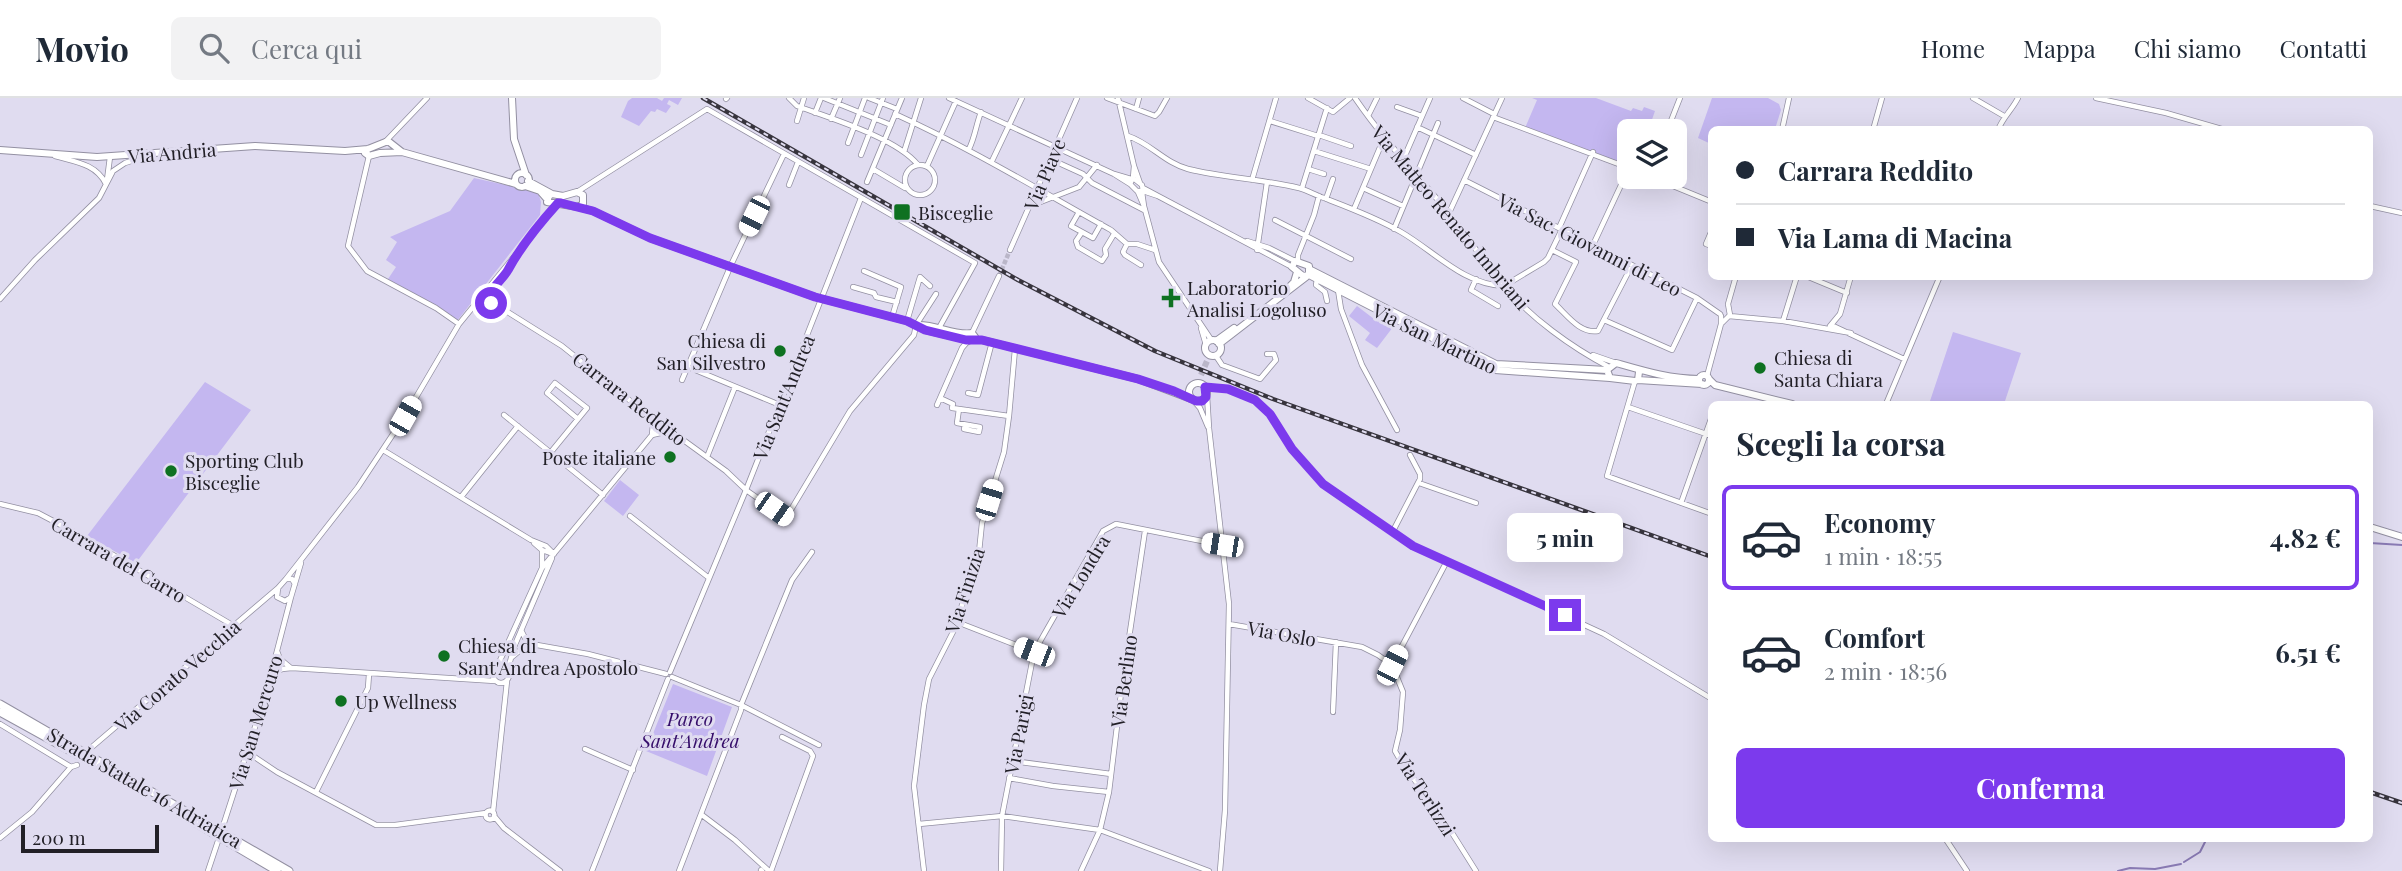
<!DOCTYPE html>
<html lang="it">
<meta charset="utf-8">
<style>
body{margin:0;font-family:"Playfair Display",serif;background:#f2f2f3;color:#1f2937;height:100vh;display:flex;flex-direction:column;font-size:26px;white-space:nowrap}
*{box-sizing:border-box;margin:0}
p{font-size:23px;color:#747a83}
.icon{flex:none;width:38px;height:38px;fill:none;stroke:currentColor;stroke-width:2;stroke-linecap:round;stroke-linejoin:round}
.map{position:relative;flex:1;overflow:hidden}
.panel{position:absolute;left:1708px;top:303px;width:665px;height:441px;display:flex;flex-direction:column;background:#fff;border-radius:10px;box-shadow:0 7px 28px #0002}
.panel>*{flex:none}
.hud{position:absolute;left:1708px;top:28px;width:665px;height:154px;border-radius:10px;box-shadow:0 7px 28px #0002;display:grid;align-content:center;height:154px;padding:0 28px;background:#fff}
.fabs{position:absolute;left:1617px;top:21px;display:grid;gap:14px}
.fabs a{display:grid;place-items:center;width:70px;height:70px;border-radius:10px;background:#fff;box-shadow:0 7px 28px #0002;font-size:35px}
.scale{position:absolute;left:21px;bottom:18px;width:138px;box-sizing:border-box;padding-left:7px;border:4px solid #222027;border-top:0;font-size:19px;line-height:24px;white-space:nowrap;color:#222027;-webkit-text-stroke:5px #e0dcf0;paint-order:stroke}
.end{position:absolute;width:32px;height:32px;margin:-16px;border:9px solid #7c3aed;background:#fff;box-shadow:0 0 0 4px #fff}
.from{border-radius:50%}
.bubble{position:absolute;height:49px;border-radius:10px;background:#fff;box-shadow:0 7px 28px #0002;font-size:23px;font-weight:700;line-height:49px;text-align:center}
.car{position:absolute;width:21px;height:42px;margin:-21px -10px;border-radius:9px;box-shadow:0 0 5px 2px #0007;background:linear-gradient(#fff 24%,#345 0 40%,#fff 0 76%,#345 0 86%,#fff 0)}
.hud b{display:flex;align-items:center;gap:24px;height:66px;font-size:26px}
.hud b+b{border-top:2px solid #e0e1e3}
.hud i{width:18px;height:18px;background:#1f2937}
ul{padding:0;list-style:none}
li{display:flex;align-items:center;gap:21px;height:105px;margin:0 14px 10px;padding:0 14px;border:4px solid transparent;border-radius:10px}
li div{flex:1}
li b{display:block;font-size:26px}
li em{font-style:normal;font-weight:700}
li.active{border-color:#7c3aed}
li>.icon{width:63px;height:63px;stroke-width:1.5}
h2{padding:0 28px;font-size:32px;line-height:84px}
.cta{display:flex;gap:14px;margin-top:auto;padding:14px 28px}
.cta a{flex:1;height:80px;border-radius:10px;background:#7c3aed;color:#fff;font-size:28px;font-weight:700;line-height:80px;text-align:center}
header{display:flex;align-items:center;gap:42px;box-sizing:border-box;height:98px;padding:0 35px;background:#fff;border-bottom:2px solid #e0e1e3}
header strong{font-size:33px}
nav{display:flex;gap:38px;margin-inline-start:auto;font-size:24px}
.search{width:490px;height:63px;background:#f2f2f3;display:flex;align-items:center;gap:18px;box-sizing:border-box;padding:0 24px;border-radius:10px;color:#747a83;font-size:26px}
.map>svg:first-child{display:block}
.green{fill:#c4b7f0}
.lines{fill:none;stroke-linecap:round;stroke-linejoin:round}
.stream{stroke:#8a7bb5;stroke-width:2}
.minor-tunnel{stroke:#bab6c8;stroke-width:4.5;stroke-dasharray:4.5 2;stroke-linecap:butt}
.major-tunnel{stroke:#bab6c8;stroke-width:6;stroke-dasharray:6 3;stroke-linecap:butt}
.minor-casing{stroke:#9390a2;stroke-width:6}
.major-casing{stroke:#9390a2;stroke-width:8}
.highway-casing{stroke:#9390a2;stroke-width:9}
.minor{stroke:#fff;stroke-width:4.5}
.major{stroke:#fff;stroke-width:6}
.highway{stroke:#fff;stroke-width:7}
.rail-casing{stroke:#37343d;stroke-width:4.5}
.rail{stroke:#e0dcf0;stroke-width:2;stroke-dasharray:5;stroke-linecap:butt}
.route{stroke:#7c3aed;stroke-width:9}
.poi-dot{fill:#0e7121;stroke:#e0dcf0;stroke-width:2.5}
.labels{text-anchor:middle;dominant-baseline:central;stroke-width:6;stroke-linejoin:round;paint-order:stroke}
.street-label{font-size:19px;fill:#222027;stroke:#e0dcf0}
.poi-label{font-size:19px;fill:#222027;stroke:#e0dcf0;text-anchor:start}
.park-label{font-size:19px;font-style:italic;fill:#350d6a;stroke:#e0dcf0}
</style>
<header>
<strong>Movio</strong>
<div class="search"><svg class="icon" aria-label="search" viewBox="0 0 24 24"><circle cx="10" cy="10" r="6"/><path d="M15 15l6 6"/></svg>Cerca qui</div>
<nav><a>Home</a><a>Mappa</a><a>Chi siamo</a><a>Contatti</a></nav>
</header>
<div class="map">
<svg width="2402" height="773" viewBox="0 0 2402 773">
<rect width="100%" height="100%" fill="#e0dcf0"/>
<path class="green" d="M632,0H657L662,3L664,0H682L678,7L669,2L667,6L671,8L666,15L657,11L655,14L651,13L639,28L621,19L628,3Z
M1532,0H1596L1631,13L1633,10L1642,13L1644,9L1655,13L1648,33H1629V70L1525,30L1537,2Z
M1712,0H1768L1779,6L1781,12L1775,31L1712,32L1711,46L1698,40Z
M474,80L538,94L541,104L540,117L457,223L388,181L396,169L386,162L397,144L390,139L450,113Z
M1357,208L1378,224L1381,221L1393,229L1377,250L1365,242L1370,235L1349,218Z
M1953,234L2021,255L2004,306H1929Z
M205,284L251,312L136,465L87,438Z
M620,382L639,397L623,418L604,403Z
M673,586L732,609L707,678L646,653Z"/>
<g class="lines">
<path class="stream" d="M2370,445L2402,447
M2184,764L2200,754L2207,740
M2118,773L2130,770L2155,771L2181,766"/>
<path class="minor-tunnel" d="M999,178L1010,152"/>
<path class="major-tunnel" d="M1201,277L1207,263"/>
<defs>
<path id="minor" d="M789,0L797,8C830,20 897,40 918,67
M824,0L891,27
M869,0L897,11
M949,0L1114,76
M1107,0L1155,18L1159,14L1167,0
M1118,0L1134,68
M1308,0L1333,14L1350,0
M1355,0C1383,41 1417,77 1449,115C1468,139 1484,165 1504,188C1531,220 1571,249 1609,269
M1463,0L1494,16
M1973,0L2004,18
M2096,0L2166,15L2225,32
M726,1L727,0
M1397,9L1422,18
M1136,11L1139,0
M815,15L821,0
M895,16C970,50 1039,92 1111,132L1127,146H1137L1155,152
M1368,18L1377,0
M1493,19L1629,70L1593,147
M831,21L840,0
M797,23L804,0
M1270,23L1318,38
M1417,29L1476,57
M1782,32L1789,0
M1873,32L1882,0
M1998,32C2003,19 2012,12 2018,0
M1667,33L1680,0
M1319,37L1351,48
M1128,38C1150,45 1165,65 1188,71C1224,80 1263,81 1299,90C1307,92 1315,97 1324,100C1350,110 1377,120 1401,134C1434,153 1464,187 1504,188L1544,164L1548,160L1562,131
M386,43L427,0
M848,45L865,0
M969,51C975,39 976,27 981,14
M1314,53L1371,71
M904,54L921,0
M861,57L883,0
M55,58C76,64 96,66 106,86
M369,58L348,148L367,173L436,210L459,226
M1050,61L1083,76L1092,85L1144,112
M1403,62L1430,0
M992,63L1022,0
M905 82a15 15 0 1 1 30 0a15 15 0 1 1-30 0Z
M927,68L956,3
M873,71L905,90
M1308,71L1324,76
M1651,79L1712,104
M1133,80L1142,87L1143,93H1137L1130,86L1133,80L1134,68L1140,85
M107,82L110,59
M1252,82L1276,0
M1464,82L1697,200L1720,216
M867,84L902,0
M1130,86L1114,76L1131,81
M789,87L798,64
M1302,90L1327,10
M1363,90L1403,108
M1143,93L1158,98L1143,90
M577,94L707,11L975,165L939,230
M1138,94L1144,108L1142,94
M1158,98L1292,169
M1326,101L1333,81
M1038,105L1079,89L1097,67
M1144,108L1159,164L1212,243
M2370,108L2402,115
M1354,111L1384,40
M1079,114L1071,128L1093,140L1101,126
M1449,115L1502,0
M1275,122L1351,161
M1559,130L1593,54
M1394,131L1438,25
M1712,132L1706,146L1712,148
M1082,134L1076,143L1078,149L1102,163L1106,157L1105,151L1114,136
M1247,143L1269,150L1295,163
M1127,146L1123,154L1125,157L1141,167
M1010,152L1077,0
M1257,152L1267,84
M1552,152L1576,164L1555,206C1567,217 1580,236 1598,233L1632,167
M1298,164V157L1314,117L1319,98
M864,173L901,189L892,219
M1806,178L1847,195
M1317,181L1316,187L1325,194L1327,203
M1476,181L1471,192L1498,208
M853,189L874,195L876,199L897,204
M1338,192L1341,211L1362,267L1397,332
M482,198L562,248L638,309L726,373L746,392L786,420L850,313L914,237L916,227L936,196
M0,201L35,162L99,100L113,73L125,65L147,58
M479,202L498,214L504,215
M491,205L493,192L510,167
M1729,218L1783,223L1851,235
M1604,222L1672,252L1697,200
M907,223L920,179L930,188
M1783,223L1797,178
M1722,225L1730,217L1728,206L1736,178
M1831,227L1904,261
M1830,228L1840,216L1851,178
M1201,230L1206,247
M972,235L999,178
M1593,257L1616,265
M1216,258L1222,267L1260,281L1276,262L1274,256H1267
M688,269L780,307
M1707,278L1721,226V218
M682,282L731,167L784,56
M1635,283L1607,378L1712,416
M1205,289L1228,291L1255,302L1270,316L1292,351L1323,386L1413,448L1604,536L1712,601
M968,295L978,297L992,244
M1207,297L1209,330L1229,506L1225,712L1220,773
M940,300L953,306L952,310L1009,318
M1193,302L1200,310L1208,329
M1886,306L1940,178
M937,307L962,250L968,243
M1628,309L1712,338
M959,311L957,325L980,329L979,334L964,331L965,327
M504,317L603,397
M650,318L653,325L652,337L669,333
M660,326L658,332L652,337Z
M383,352L531,442L546,448L554,456
M551,354L587,310L555,285L547,295L578,321
M707,359L735,289
M1419,385L1476,405
M461,399L518,328
M1681,405L1712,318
M0,406L38,415L74,434L234,528
M630,418L709,480
M1393,433L1420,381V376L1410,357
M534,445L542,452L553,456
M1447,463L1392,567L1403,594L1400,632L1395,653L1403,667L1437,711L1476,773
M542,470V452
M286,481L358,389L405,318L459,226L558,105
M295,486L292,481H286L278,490L277,499L285,503L291,499L301,465
M957,524L1034,554
M1229,526L1362,549L1378,557L1392,567
M521,532L525,540L536,547
M277,553L280,561L291,570
M512,559L524,549L537,547L588,556L666,576
M493 577a8 8 0 1 1 16 0a8 8 0 1 1-16 0Z
M497,569L542,470L652,337
M508,571L514,549L552,460
M670,574L746,392L861,100
M271,578L282,571L292,570L495,583
M672,579L741,607L819,647
M1333,614L1336,544
M0,626L71,669
M92,649L278,490
M585,651L633,672
M247,654L277,674L376,727H395L486,715
M1013,663L1111,676
M1009,680L1053,688L1109,694
M316,694L368,590L369,576
M485.5 717a4.5 4.5 0 1 1 9 0a4.5 4.5 0 1 1-9 0Z
M493,714L507,583
M702,717L735,742L769,773
M494,718L504,730L560,773
M919,726L1002,718L1100,732L1209,773
M223,728L266,595L291,499
M0,740L32,714L71,669L77,667
M1945,740L1967,773
M761,772L762,773
M208,773L218,743
M592,773L668,581
M679,773L741,612V607L792,482L812,454
M771,773L813,658L810,653L782,639
M924,773L914,688L924,607L929,581L954,532L979,454L982,425L1004,354L1009,318L1015,251
M1001,773L1002,718L1034,554L1103,433L1116,426L1222,447
M1081,773L1100,732L1109,694L1122,587L1145,433"/>
<path id="major" d="M512,0L514,41L526,77
M368,51L365,55L369,58L380,55L402,54L516,86
M0,52L97,59L255,48L345,53L368,51L388,43L402,54
M515 82a7 7 0 1 1 14 0a7 7 0 1 1-14 0Z
M528,83L552,96
M525,88L540,93L547,101
M577,94L583,97V106L578,109L547,104L549,98L552,96L563,98Z
M578,109L593,113L650,140L815,199L907,223L925,232L964,241
M1295,163L1309,168V177L1303,178L1292,169Z
M1311,172L1496,266L1607,272
M1309,177L1495,272L1610,280
M1290,188L1294,184L1297,174
M917,227C936,226 954,238 972,235L975,239L968,243L964,238
M982,242L1138,281L1191,301
M1205 250a8 8 0 1 1 16 0a8 8 0 1 1-16 0Z
M1216,243L1234,230
M1219,246L1306,179
M1639,274L1638,282L1635,283L1610,280L1607,272L1616,265C1644,273 1670,281 1699,281
M1699 282a5 5 0 1 1 10 0a5 5 0 1 1-10 0Z
M1709,281L1715,287L1792,306
M1638,282L1702,286
M1189 294a9 9 0 1 1 18 0a9 9 0 1 1-18 0Z
M2370,429L2402,439"/>
<path id="highway" d="M0,606L289,773
M0,614L94,666
M177,714L277,773"/>
</defs>
<use href="#minor" class="minor-casing"/>
<use href="#major" class="major-casing"/>
<use href="#highway" class="highway-casing"/>
<use href="#minor" class="minor"/>
<use href="#major" class="major"/>
<use href="#highway" class="highway"/>
<defs>
<path id="rail" d="M703,0L1018,182L1155,253L1273,301L1712,459
M2370,694L2402,705"/>
</defs>
<use href="#rail" class="rail-casing"/>
<use href="#rail" class="rail"/>
</g>
<g class="lines">
<path class="route" d="M491,205C488,190 501,184 508,172C521,148 539,126 558,105H561L593,113L650,140L815,199L907,223L925,232L966,242H982L1138,281L1174,293L1196,303H1202L1206,299L1205,289L1228,291L1255,302L1270,316L1292,351L1323,386L1413,448L1565,517"/>
</g>
<g class="poi-dot">
<rect x="893" y="105" width="18" height="18" rx="3.5"/>
<path d="M1167.5 189.5h7v7h7v7h-7v7h-7v-7h-7v-7h7z"/>
<circle cx="780" cy="253" r="7"/>
<circle cx="1760" cy="270" r="7"/>
<circle cx="670" cy="359" r="7"/>
<circle cx="171" cy="373" r="7"/>
<circle cx="444" cy="558" r="7"/>
<circle cx="341" cy="603" r="7"/>
</g>
<g class="labels">
<g class="street-label">
<text transform="translate(172 54) rotate(-5)">Via Andria</text>
<text transform="translate(1044 76) rotate(-67)">Via Piave</text>
<text transform="translate(1451 119) rotate(50)">Via Matteo Renato Imbriani</text>
<text transform="translate(1590 146) rotate(27)">Via Sac. Giovanni di Leo</text>
<text transform="translate(1435 240) rotate(26)">Via San Martino</text>
<text transform="translate(783 299) rotate(-68)">Via Sant'Andrea</text>
<text transform="translate(630 300) rotate(38)">Carrara Reddito</text>
<text transform="translate(119 461) rotate(30)">Carrara del Carro</text>
<text transform="translate(1080 478) rotate(-59)">Via Londra</text>
<text transform="translate(964 492) rotate(-72)">Via Finizia</text>
<text transform="translate(1282 535) rotate(10)">Via Oslo</text>
<text transform="translate(177 577) rotate(-41)">Via Corato Vecchia</text>
<text transform="translate(1123 583) rotate(-82)">Via Berlino</text>
<text transform="translate(255 624) rotate(-73)">Via San Mercuro</text>
<text transform="translate(1018 636) rotate(-79)">Via Parigi</text>
<text transform="translate(145 689) rotate(30)">Strada Statale 16 Adriatica</text>
<text transform="translate(1426 696) rotate(57)">Via Terlizzi</text>
</g>
<g class="poi-label">
<text x="918" y="114">Bisceglie</text>
<text x="1187" y="189">Laboratorio<tspan x="1187" dy="22">Analisi Logoluso</tspan></text>
<text x="766" y="242" text-anchor="end">Chiesa di<tspan x="766" dy="22">San Silvestro</tspan></text>
<text x="1774" y="259">Chiesa di<tspan x="1774" dy="22">Santa Chiara</tspan></text>
<text x="656" y="359" text-anchor="end">Poste italiane</text>
<text x="185" y="362">Sporting Club<tspan x="185" dy="22">Bisceglie</tspan></text>
<text x="458" y="547">Chiesa di<tspan x="458" dy="22">Sant'Andrea Apostolo</tspan></text>
<text x="355" y="603">Up Wellness</text>
</g>
<g class="park-label">
<text x="690" y="620">Parco<tspan x="690" dy="22">Sant'Andrea</tspan></text>
</g>
</g>
</svg>
<div class="fabs">
<a><svg class="icon" aria-label="layers" viewBox="0 0 24 24"><path d="M12 4l9 5-9 5-9-5zM3 14l9 5 9-5"/></svg></a>
</div>
<div class="scale">200 m</div>
<i class="end from" style="left:491px;top:205px"></i>
<i class="end" style="left:1565px;top:517px"></i>
<div class="bubble" style="left:1507px;top:415px;width:116px">5 min</div>
<i class="car" style="left:754px;top:118px;rotate:206deg"></i>
<i class="car" style="left:405px;top:318px;rotate:30deg"></i>
<i class="car" style="left:989px;top:402px;rotate:17deg"></i>
<i class="car" style="left:774px;top:411px;rotate:125deg"></i>
<i class="car" style="left:1222px;top:447px;rotate:279deg"></i>
<i class="car" style="left:1034px;top:554px;rotate:291deg"></i>
<i class="car" style="left:1392px;top:567px;rotate:27deg"></i>
<div class="hud">
<b><i class="from"></i>Carrara Reddito</b>
<b><i></i>Via Lama di Macina</b>
</div>
<section class="panel">
<h2>Scegli la corsa</h2>
<ul>
<li class="active"><svg class="icon" aria-label="car" viewBox="0 0 24 24"><path d="M5 17H2v-5l4-1 3-4h7l3 4 3 1v5h-3M9 17h6M6 11h13"/><circle cx="7" cy="17" r="2"/><circle cx="17" cy="17" r="2"/></svg><div><b>Economy</b><p>1 min · 18:55</p></div><em>4.82 €</em></li>
<li><svg class="icon" aria-label="car" viewBox="0 0 24 24"><path d="M5 17H2v-5l4-1 3-4h7l3 4 3 1v5h-3M9 17h6M6 11h13"/><circle cx="7" cy="17" r="2"/><circle cx="17" cy="17" r="2"/></svg><div><b>Comfort</b><p>2 min · 18:56</p></div><em>6.51 €</em></li>
</ul>
<div class="cta"><a>Conferma</a></div>
</section>
</div>
